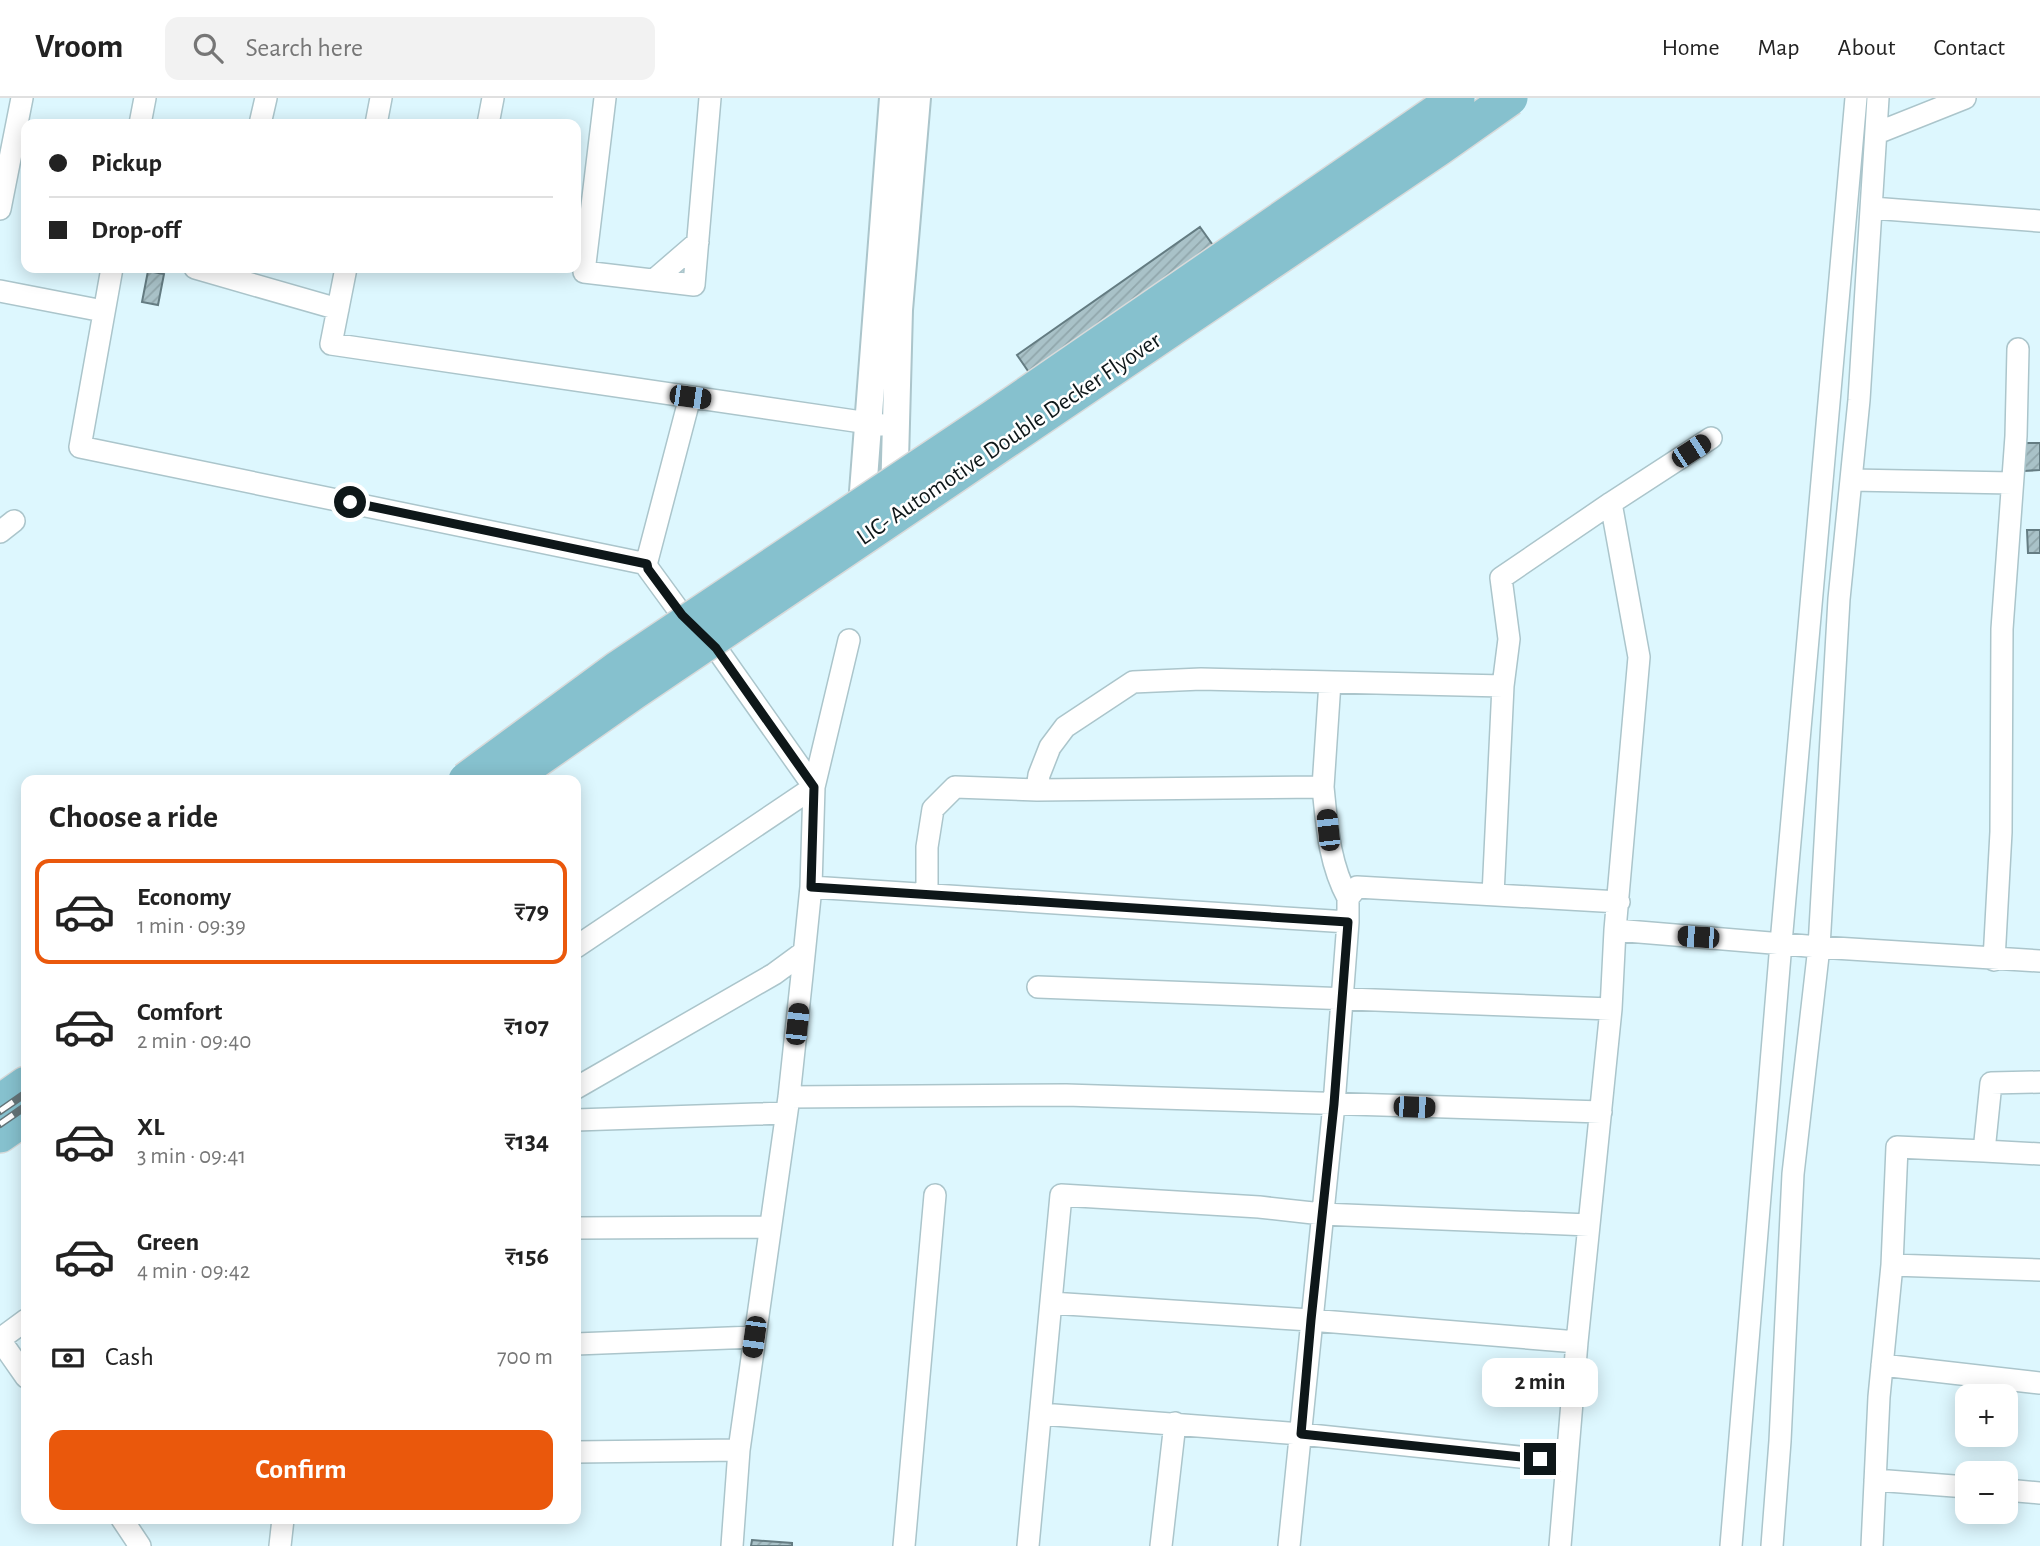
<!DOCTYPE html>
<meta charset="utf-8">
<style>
body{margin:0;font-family:"Alegreya Sans",sans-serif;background:#f2f2f2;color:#222;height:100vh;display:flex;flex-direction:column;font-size:26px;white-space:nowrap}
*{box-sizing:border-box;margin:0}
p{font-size:23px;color:#767676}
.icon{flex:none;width:38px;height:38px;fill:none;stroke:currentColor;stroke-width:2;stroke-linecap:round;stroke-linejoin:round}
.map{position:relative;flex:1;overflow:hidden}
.details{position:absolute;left:21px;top:677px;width:560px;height:749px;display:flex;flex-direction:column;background:#fff;border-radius:14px;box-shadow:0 4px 18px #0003}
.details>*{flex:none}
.guide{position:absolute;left:21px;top:21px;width:560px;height:154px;border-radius:14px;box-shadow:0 4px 18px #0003;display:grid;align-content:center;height:154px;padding:0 28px;background:#fff}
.tools{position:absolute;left:1955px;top:1286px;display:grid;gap:14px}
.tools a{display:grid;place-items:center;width:63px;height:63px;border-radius:14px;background:#fff;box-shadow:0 4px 18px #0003;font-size:35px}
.end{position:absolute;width:32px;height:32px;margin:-16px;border:9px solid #0e1719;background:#fff;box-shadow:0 0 0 4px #fff}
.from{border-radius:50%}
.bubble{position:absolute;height:49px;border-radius:14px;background:#fff;box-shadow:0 4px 18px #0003;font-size:23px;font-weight:700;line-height:49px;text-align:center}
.car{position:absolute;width:21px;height:42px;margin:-21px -10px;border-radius:9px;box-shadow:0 0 5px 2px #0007;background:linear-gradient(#222 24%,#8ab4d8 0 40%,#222 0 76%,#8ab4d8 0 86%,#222 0)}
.guide b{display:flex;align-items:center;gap:24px;height:66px;font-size:26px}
.guide b+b{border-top:2px solid #e0e0e0}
.guide i{width:18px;height:18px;background:#222}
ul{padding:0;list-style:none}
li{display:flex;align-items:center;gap:21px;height:105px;margin:0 14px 10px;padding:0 14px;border:4px solid transparent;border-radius:14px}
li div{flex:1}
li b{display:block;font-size:26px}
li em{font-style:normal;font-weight:700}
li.on{border-color:#ea580c}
li>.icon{width:63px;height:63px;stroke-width:1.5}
h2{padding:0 28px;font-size:32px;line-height:84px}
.pay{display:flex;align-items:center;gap:18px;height:77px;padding:0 28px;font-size:26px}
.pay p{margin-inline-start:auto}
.action{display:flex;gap:14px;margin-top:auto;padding:14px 28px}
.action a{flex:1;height:80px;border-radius:14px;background:#ea580c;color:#fff;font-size:28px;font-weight:700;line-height:80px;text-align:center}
header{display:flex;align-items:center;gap:42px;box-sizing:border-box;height:98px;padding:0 35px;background:#fff;border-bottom:2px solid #e0e0e0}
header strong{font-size:33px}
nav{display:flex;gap:38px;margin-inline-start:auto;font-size:24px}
.search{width:490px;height:63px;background:#f2f2f2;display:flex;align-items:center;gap:18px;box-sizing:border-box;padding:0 24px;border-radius:14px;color:#767676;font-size:26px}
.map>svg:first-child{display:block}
.building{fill:url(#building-hatch);stroke:#647c82;stroke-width:2}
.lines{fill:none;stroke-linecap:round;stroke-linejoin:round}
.minor-casing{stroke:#abc5cb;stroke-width:24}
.tertiary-casing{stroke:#abc5cb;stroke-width:30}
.primary-casing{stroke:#d8dada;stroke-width:38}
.minor{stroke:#fff;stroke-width:21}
.tertiary{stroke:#fff;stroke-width:26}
.primary{stroke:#86c1ce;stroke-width:35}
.rail-casing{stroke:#647478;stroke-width:8}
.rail{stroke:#fff;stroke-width:5;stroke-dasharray:16;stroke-linecap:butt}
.primary-bridge-casing{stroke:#d8dada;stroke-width:38;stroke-linecap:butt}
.primary-bridge{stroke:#86c1ce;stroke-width:35}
.route{stroke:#0e1719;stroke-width:9}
.labels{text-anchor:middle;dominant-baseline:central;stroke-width:5;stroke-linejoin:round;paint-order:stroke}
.street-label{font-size:24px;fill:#0e1719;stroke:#fff}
</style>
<header>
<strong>Vroom</strong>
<div class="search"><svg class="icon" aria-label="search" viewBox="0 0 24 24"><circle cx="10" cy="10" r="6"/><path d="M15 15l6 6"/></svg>Search here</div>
<nav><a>Home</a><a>Map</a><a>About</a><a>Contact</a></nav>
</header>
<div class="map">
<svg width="2040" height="1448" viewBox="0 0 2040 1448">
<defs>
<pattern id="building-hatch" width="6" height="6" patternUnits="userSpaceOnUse" patternTransform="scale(1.75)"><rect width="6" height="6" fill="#a9c2c8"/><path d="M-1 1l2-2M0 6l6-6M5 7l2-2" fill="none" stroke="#90a6ab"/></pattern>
</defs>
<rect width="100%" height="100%" fill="#ddf7fe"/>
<path class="building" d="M1200,129L1232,174L1048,302L1017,257Z
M148,173L164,176L158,207L142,204Z
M2023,345H2040V372L2024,373Z
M2027,432H2040V455H2028Z
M752,1442L792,1445V1448H751Z"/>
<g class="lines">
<defs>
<path id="minor" d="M605,0L584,174L694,187L710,0
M140,26L145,0
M260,26L266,0
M376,26L381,0
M488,26L493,0
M1877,35L1965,0
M1872,110L2040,123
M0,111L22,0
M112,170L80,349L647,466
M195,170L338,211
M346,170L331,246L882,327
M654,182L698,144
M0,193L103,213
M690,299L647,463V469L682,517L716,550L814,689
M1711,340L1611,405L1639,559L1615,832L1819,849L2040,863
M1851,382L2012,385
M0,434L14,423
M1503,588L1509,541L1501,480L1611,405
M814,689L849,542
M1323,689L1330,584
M811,789L1348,824
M927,796V749L933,711L955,689L1037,692
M1348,800C1329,765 1327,728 1323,689L1037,692L1039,677L1050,649L1065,629L1133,584L1201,581L1503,588L1493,797
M576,849L814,689L811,789L802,877L789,999L739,1352L732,1448
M1994,862L2001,734L2002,531L2016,338L2018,251
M1038,889L1611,911
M576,990L774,876L804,854
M789,999L1066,997L1601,1014
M576,1022L786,1015
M1984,1053L2040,1056
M576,1130L770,1129
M1892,1167L2040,1172
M1051,1205L1310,1222L1577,1244L1589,1127
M0,1241L26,1222
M0,1242L26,1279
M576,1246L754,1239
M1882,1267L2040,1285
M1041,1316L1301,1336L1567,1364
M576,1354L739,1352
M1875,1382L1967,1389
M2006,1392L2040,1395
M122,1421L140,1448
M280,1448L283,1421
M904,1448L935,1097
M1028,1448L1061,1097L1259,1109L1322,1116L1589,1127L1611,911L1615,832
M1161,1448L1175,1325
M1289,1448L1334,1006L1348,824V800L1357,789L1619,804
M1560,1448L1577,1244
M1731,1448L1781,845L1856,0
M1772,1448L1780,1343L1793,1076L1819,849L1839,501L1859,302L1878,0
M1872,1448L1879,1299L1892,1167L1897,1049L1984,1053L1991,985L2040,984"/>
<path id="tertiary" d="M894,400L899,212L917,0
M861,420L893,0"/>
<path id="primary" d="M0,1004L26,986
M0,1037L26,1019"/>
</defs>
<use href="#minor" class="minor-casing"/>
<use href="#tertiary" class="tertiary-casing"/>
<use href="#primary" class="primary-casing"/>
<use href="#minor" class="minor"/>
<use href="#tertiary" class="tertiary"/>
<use href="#primary" class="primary"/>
<defs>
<path id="rail" d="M472,682L613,581L761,478L946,360L1466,0
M492,682L619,590L767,488L952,369L1486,0
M0,1013L26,995
M0,1026L26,1008"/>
</defs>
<use href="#rail" class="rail-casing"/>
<use href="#rail" class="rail"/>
<defs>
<path id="primary-bridge" d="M466,682L617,571L994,319L1457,0
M508,682L634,594L1439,50L1510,0"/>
</defs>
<use href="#primary-bridge" class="primary-bridge-casing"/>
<use href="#primary-bridge" class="primary-bridge"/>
</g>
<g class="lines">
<path class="route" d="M350,404L647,466L648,471L682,517L716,550L814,689L811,789L1348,824L1334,1006L1311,1222L1301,1336L1540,1361"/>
</g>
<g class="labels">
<g class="street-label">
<text transform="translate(1009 341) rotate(-34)">LIC- Automotive Double Decker Flyover</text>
</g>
</g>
</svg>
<div class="tools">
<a>+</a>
<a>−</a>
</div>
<i class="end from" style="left:350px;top:404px"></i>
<i class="end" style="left:1540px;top:1361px"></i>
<div class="bubble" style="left:1482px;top:1260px;width:116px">2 min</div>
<i class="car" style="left:690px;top:299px;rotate:98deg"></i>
<i class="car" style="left:1691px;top:353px;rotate:57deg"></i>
<i class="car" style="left:1328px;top:732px;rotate:354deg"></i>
<i class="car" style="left:1698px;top:839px;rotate:274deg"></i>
<i class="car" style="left:797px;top:926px;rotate:6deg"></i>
<i class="car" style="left:1414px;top:1009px;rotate:92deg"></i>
<i class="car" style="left:754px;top:1239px;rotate:188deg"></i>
<div class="guide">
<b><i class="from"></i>Pickup</b>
<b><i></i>Drop-off</b>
</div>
<section class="details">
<h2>Choose a ride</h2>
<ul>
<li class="on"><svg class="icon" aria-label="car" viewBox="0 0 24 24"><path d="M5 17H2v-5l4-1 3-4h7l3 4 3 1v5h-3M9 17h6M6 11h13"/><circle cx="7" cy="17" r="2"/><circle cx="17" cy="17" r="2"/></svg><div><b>Economy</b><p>1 min · 09:39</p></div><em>₹79</em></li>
<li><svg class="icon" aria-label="car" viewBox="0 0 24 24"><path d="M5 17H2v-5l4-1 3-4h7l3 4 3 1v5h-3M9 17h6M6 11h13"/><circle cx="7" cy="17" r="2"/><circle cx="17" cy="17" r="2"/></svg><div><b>Comfort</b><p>2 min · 09:40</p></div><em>₹107</em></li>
<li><svg class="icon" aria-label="car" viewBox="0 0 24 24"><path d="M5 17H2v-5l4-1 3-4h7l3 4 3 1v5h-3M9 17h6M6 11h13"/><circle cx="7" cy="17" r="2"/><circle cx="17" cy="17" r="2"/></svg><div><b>XL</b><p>3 min · 09:41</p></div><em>₹134</em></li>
<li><svg class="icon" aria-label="car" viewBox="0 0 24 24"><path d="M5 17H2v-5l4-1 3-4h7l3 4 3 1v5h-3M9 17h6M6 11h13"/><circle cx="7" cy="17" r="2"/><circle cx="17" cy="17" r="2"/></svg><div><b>Green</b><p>4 min · 09:42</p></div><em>₹156</em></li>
</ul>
<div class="pay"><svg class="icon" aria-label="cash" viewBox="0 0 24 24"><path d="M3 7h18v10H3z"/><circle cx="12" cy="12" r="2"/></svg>Cash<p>700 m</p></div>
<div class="action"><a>Confirm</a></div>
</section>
</div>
